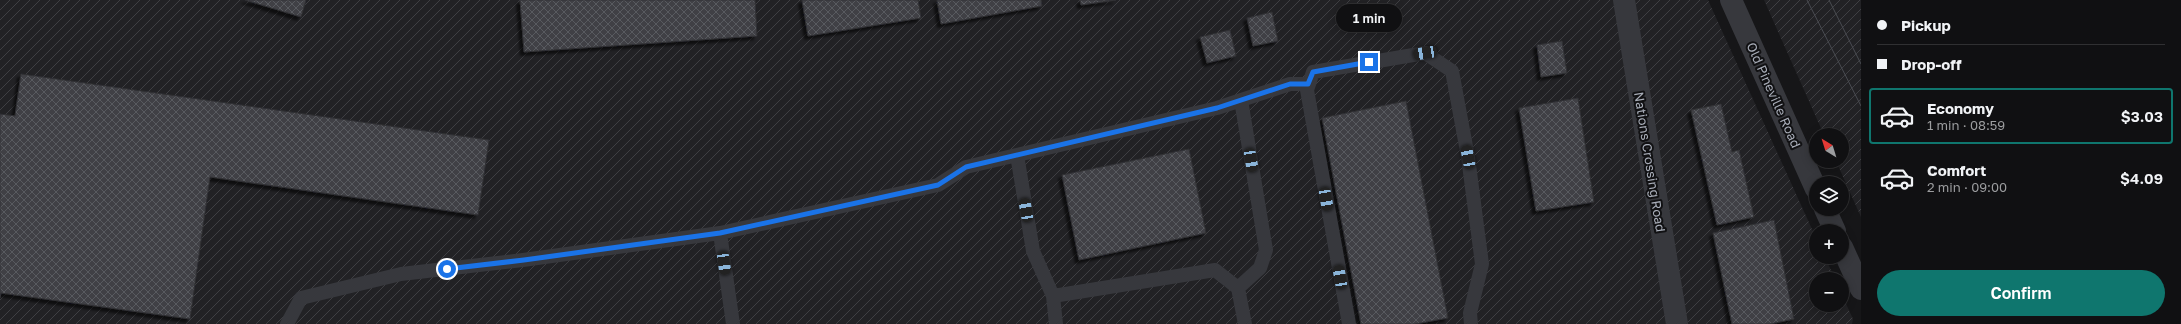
<!DOCTYPE html>
<meta charset="utf-8">
<style>
body{margin:0;font-family:"Golos Text",sans-serif;background:#1e1e20;color:#f1f3f6;height:100vh;display:flex;flex-direction:column;font-size:15px;white-space:nowrap}
*{box-sizing:border-box;margin:0}
p{font-size:13px;color:#9c9d9f}
.icon{flex:none;width:22px;height:22px;fill:none;stroke:currentColor;stroke-width:2;stroke-linecap:round;stroke-linejoin:round}
.map{position:relative;flex:1;overflow:hidden}
.drawer{display:flex;flex-direction:column;background:#101012;width:320px}
.drawer>*{flex:none}
.banner{display:grid;align-content:center;height:88px;padding:0 16px;background:#101012}
.needle{width:26px;rotate:322deg}
.fabs{position:absolute;left:1809px;top:128px;display:grid;gap:8px}
.fabs a{display:grid;place-items:center;width:40px;height:40px;border-radius:50%;background:#101012;box-shadow:0 2px 10px #0003,0 0 0 1px #303032;font-size:20px}
.end{position:absolute;width:18px;height:18px;margin:-9px;border:5px solid #1a73e8;background:#fff;box-shadow:0 0 0 2px #fff}
.from{border-radius:50%}
.bubble{position:absolute;height:28px;border-radius:14px;background:#101012;box-shadow:0 2px 10px #0003,0 0 0 1px #303032;font-size:13px;font-weight:600;line-height:28px;text-align:center}
.car{position:absolute;width:12px;height:24px;margin:-12px -6px;border-radius:5px;box-shadow:0 0 3px 1px #0007;background:linear-gradient(#222 24%,#8ab4d8 0 40%,#222 0 76%,#8ab4d8 0 86%,#222 0)}
.banner b{display:flex;align-items:center;gap:14px;height:38px;font-size:15px}
.banner b+b{border-top:1px solid #303032}
.banner i{width:10px;height:10px;background:#f1f3f6}
ul{padding:0;list-style:none}
li{display:flex;align-items:center;gap:12px;height:56px;margin:0 8px 6px;padding:0 8px;border:2px solid transparent;border-radius:4px}
li div{flex:1}
li b{display:block;font-size:15px}
li em{font-style:normal;font-weight:600}
li.current{border-color:#0f766e}
li>.icon{width:36px;height:36px;stroke-width:1.5}
.action{display:flex;gap:8px;margin-top:auto;padding:8px 16px}
.action a{flex:1;height:46px;border-radius:24px;background:#0f766e;color:#fff;font-size:16px;font-weight:600;line-height:46px;text-align:center}
main{display:flex;flex:1;min-height:0}
.map>svg:first-child{display:block}
.industrial{fill:url(#industrial-furrows)}
.building{fill:url(#building-cross-hatch);stroke:#303034;filter:url(#shadow)}
.lines{fill:none;stroke-linecap:round;stroke-linejoin:round}
.service{stroke:#37383d;stroke-width:14}
.minor{stroke:#37383d;stroke-width:22}
.tertiary{stroke:#37383d;stroke-width:22}
.tram{stroke:#4a4c52;stroke-width:1}
.route{stroke:#1a73e8;stroke-width:5}
.labels{text-anchor:middle;dominant-baseline:central;stroke-width:4;stroke-linejoin:round;paint-order:stroke}
.street-label{font-size:13px;fill:#a8adb8;stroke:#111113}
</style>
<main>
<div class="map">
<svg width="1861" height="324" viewBox="0 0 1861 324">
<defs>
<pattern id="industrial-furrows" width="10" height="10" patternUnits="userSpaceOnUse"><rect width="10" height="10" fill="#222225"/><path d="M-1 1l2-2M0 10L10 0M9 11l2-2" fill="none" stroke="#3f3f43"/></pattern>
<pattern id="building-cross-hatch" width="8" height="8" patternUnits="userSpaceOnUse"><rect width="8" height="8" fill="#404145"/><path d="M0 0l8 8M0 8l8-8" fill="none" stroke="#595a5e"/></pattern>
<filter id="shadow"><feDropShadow dx="-3.5" dy="3.5" stdDeviation="1" flood-color="#0009"/></filter>
</defs>
<rect width="100%" height="100%" fill="#161618"/>
<path class="industrial" d="M0,0H1708L1816,238V257H1825L1835,279H1816V305H1842V295L1853,319L1852,324H0Z
M1764,0H1861V217L1836,161H1842V135H1824Z"/>
<path class="building" d="M245,0H306L301,17Z
M520,0H755L757,36L524,52Z
M802,0H918L921,18L808,36Z
M937,0H1041L1042,6L941,24Z
M1080,0H1116L1081,5Z
M1272,12L1278,41L1253,46L1247,18Z
M1230,30L1236,56L1207,63L1200,37Z
M1562,41L1567,73L1541,77L1537,45Z
M21,74L489,140L478,215L210,177L190,319L1,293L0,298V114L15,116Z
M1578,98L1594,202L1536,211L1519,108Z
M1406,101L1448,318L1415,324H1361L1322,118Z
M1721,104L1732,152L1739,150L1754,217L1717,225L1691,110Z
M1189,149L1206,233L1079,260L1062,175Z
M1774,220L1794,319L1770,324H1732L1713,233Z"/>
<g class="lines">
<path class="service" d="M1017,155L1033,251L1053,296
M1238,288L1260,268L1266,250L1241,100
M287,324L301,298L401,274L523,260L720,233
M733,324L720,233L938,185L966,167L1217,108L1290,84H1308
M1056,324L1053,296L1215,270L1238,288L1245,324
M1349,324L1307,90L1313,72L1425,53L1452,71L1468,157L1482,264L1470,313L1471,324"/>
<path class="minor" d="M1624,0L1677,324"/>
<path class="tertiary" d="M1731,0L1816,189
M1825,209L1835,231
M1842,247L1861,289"/>
<path class="tram" d="M1807,0L1861,106
M1829,0L1861,64"/>
</g>
<g class="lines">
<path class="route" d="M447,269L524,260L720,233L938,185L966,167L1217,108L1290,84H1308L1313,72L1369,62"/>
</g>
<g class="labels">
<g class="street-label">
<text transform="translate(1774 95) rotate(66)">Old Pineville Road</text>
<text transform="translate(1650 162) rotate(81)">Nations Crossing Road</text>
</g>
</g>
</svg>
<div class="fabs">
<a><svg class="needle" viewBox="-14 -14 28 28"><path d="M0-13l5 13h-10z" fill="#e53935"/><path d="M0 13l5-13h-10z" fill="#9c9d9f"/></svg></a>
<a><svg class="icon" aria-label="layers" viewBox="0 0 24 24"><path d="M12 4l9 5-9 5-9-5zM3 14l9 5 9-5"/></svg></a>
<a>+</a>
<a>−</a>
</div>
<i class="end from" style="left:447px;top:269px"></i>
<i class="end" style="left:1369px;top:62px"></i>
<div class="bubble" style="left:1336px;top:4px;width:66px">1 min</div>
<i class="car" style="left:1425px;top:53px;rotate:261deg"></i>
<i class="car" style="left:1468px;top:157px;rotate:349deg"></i>
<i class="car" style="left:1251px;top:160px;rotate:170deg"></i>
<i class="car" style="left:1326px;top:199px;rotate:170deg"></i>
<i class="car" style="left:1026px;top:210px;rotate:350deg"></i>
<i class="car" style="left:724px;top:263px;rotate:172deg"></i>
<i class="car" style="left:1340px;top:277px;rotate:350deg"></i>
</div>
<section class="drawer">
<div class="banner">
<b><i class="from"></i>Pickup</b>
<b><i></i>Drop-off</b>
</div>
<ul>
<li class="current"><svg class="icon" aria-label="car" viewBox="0 0 24 24"><path d="M5 17H2v-5l4-1 3-4h7l3 4 3 1v5h-3M9 17h6M6 11h13"/><circle cx="7" cy="17" r="2"/><circle cx="17" cy="17" r="2"/></svg><div><b>Economy</b><p>1 min · 08:59</p></div><em>$3.03</em></li>
<li><svg class="icon" aria-label="car" viewBox="0 0 24 24"><path d="M5 17H2v-5l4-1 3-4h7l3 4 3 1v5h-3M9 17h6M6 11h13"/><circle cx="7" cy="17" r="2"/><circle cx="17" cy="17" r="2"/></svg><div><b>Comfort</b><p>2 min · 09:00</p></div><em>$4.09</em></li>
</ul>
<div class="action"><a>Confirm</a></div>
</section>
</main>
